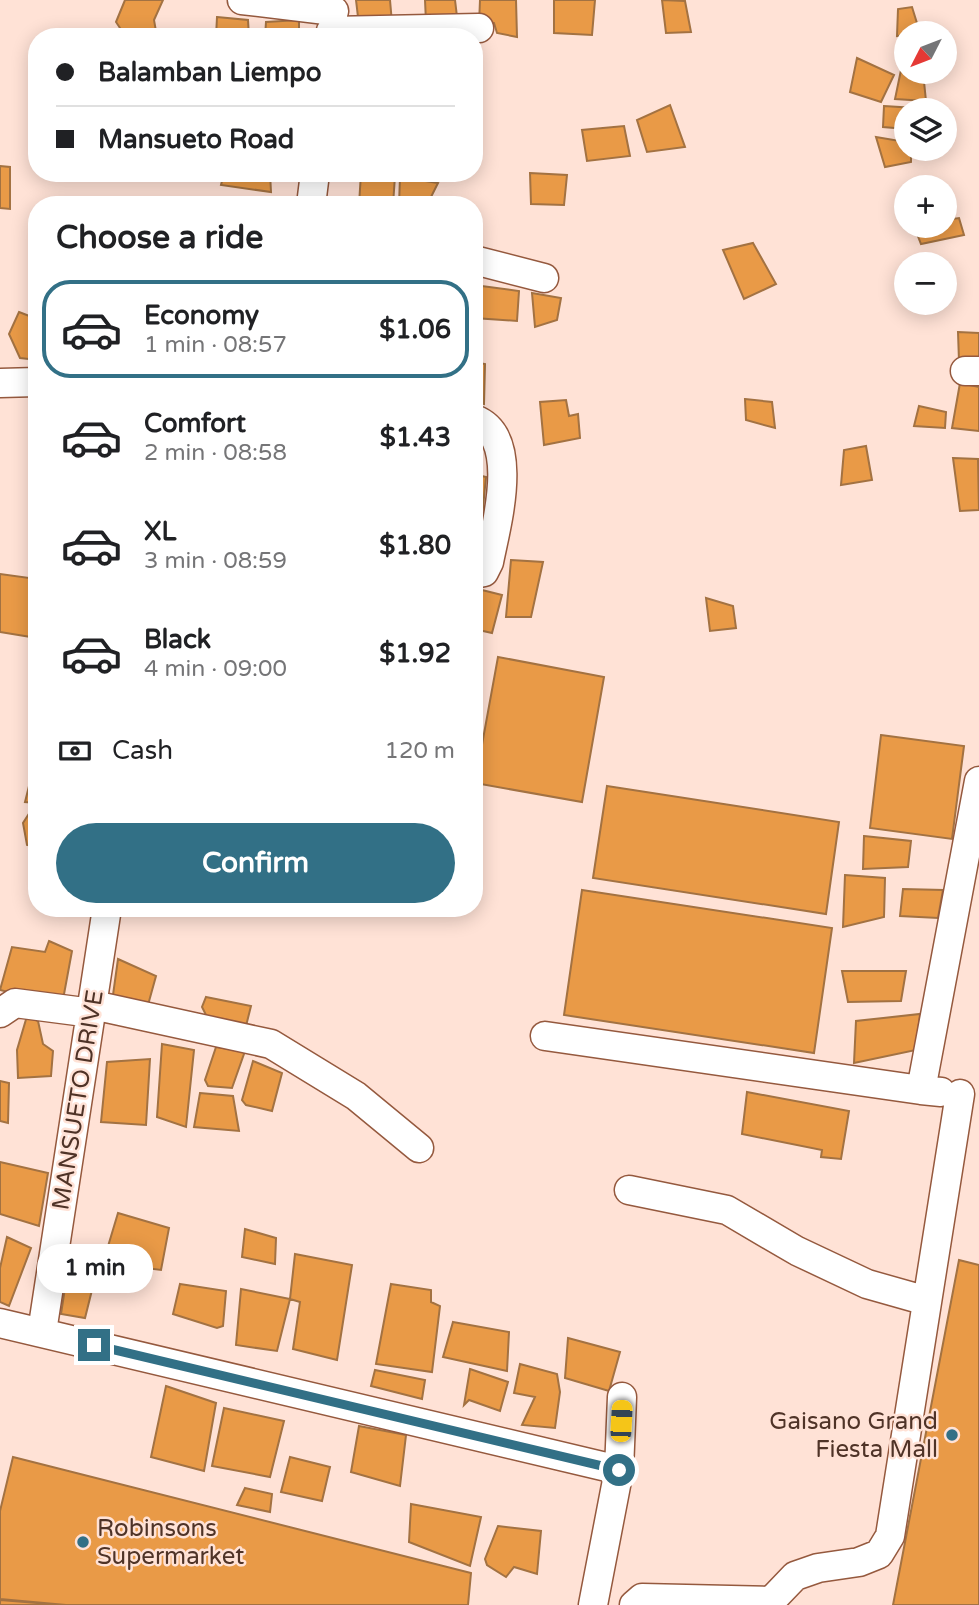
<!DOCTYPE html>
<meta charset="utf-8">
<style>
body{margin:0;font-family:"Varela Round",sans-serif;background:#f2f2f2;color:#202124;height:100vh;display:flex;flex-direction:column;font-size:26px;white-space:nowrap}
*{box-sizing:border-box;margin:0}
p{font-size:23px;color:#757577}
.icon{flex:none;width:38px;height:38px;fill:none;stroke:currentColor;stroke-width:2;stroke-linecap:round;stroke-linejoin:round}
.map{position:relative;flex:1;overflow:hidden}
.side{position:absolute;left:28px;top:196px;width:455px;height:721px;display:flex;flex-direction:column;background:#fff;border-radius:28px;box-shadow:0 4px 18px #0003}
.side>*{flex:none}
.banner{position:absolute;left:28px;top:28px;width:455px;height:154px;border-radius:28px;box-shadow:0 4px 18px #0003;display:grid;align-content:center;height:154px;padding:0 28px;background:#fff}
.needle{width:46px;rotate:228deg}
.buttons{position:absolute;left:894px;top:21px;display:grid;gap:14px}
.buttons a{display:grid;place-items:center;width:63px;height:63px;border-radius:50%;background:#fff;box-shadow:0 4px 18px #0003;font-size:35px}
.end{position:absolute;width:32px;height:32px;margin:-16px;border:9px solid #327086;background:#fff;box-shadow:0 0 0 4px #fff}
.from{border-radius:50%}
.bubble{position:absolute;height:49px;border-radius:24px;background:#fff;box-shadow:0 4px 18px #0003;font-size:23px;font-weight:800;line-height:49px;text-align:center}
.car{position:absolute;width:21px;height:42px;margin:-21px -10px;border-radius:9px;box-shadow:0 0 5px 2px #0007;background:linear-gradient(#f5c518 24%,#345 0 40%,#f5c518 0 76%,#345 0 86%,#f5c518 0)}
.banner b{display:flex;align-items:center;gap:24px;height:66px;font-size:26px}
.banner b+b{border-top:2px solid #e0e0e0}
.banner i{width:18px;height:18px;background:#202124}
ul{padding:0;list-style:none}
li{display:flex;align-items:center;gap:21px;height:98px;margin:0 14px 10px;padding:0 14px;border:4px solid transparent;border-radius:28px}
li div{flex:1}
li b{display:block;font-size:26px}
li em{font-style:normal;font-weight:800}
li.current{border-color:#327086}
li>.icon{width:63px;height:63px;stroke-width:1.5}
h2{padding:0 28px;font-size:32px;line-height:84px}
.pay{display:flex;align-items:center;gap:18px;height:77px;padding:0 28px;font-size:26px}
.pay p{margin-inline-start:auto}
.cta{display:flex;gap:14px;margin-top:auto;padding:14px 28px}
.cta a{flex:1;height:80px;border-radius:42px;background:#327086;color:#fff;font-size:28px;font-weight:800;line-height:80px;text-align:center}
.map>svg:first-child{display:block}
.building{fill:#e99a47;stroke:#a37242;stroke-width:2}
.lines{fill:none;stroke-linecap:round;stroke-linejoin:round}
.minor-casing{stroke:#95593e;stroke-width:31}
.minor{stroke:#fff;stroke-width:28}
.route{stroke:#327086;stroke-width:9}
.poi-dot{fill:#327086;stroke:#ffe2d6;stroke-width:2.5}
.labels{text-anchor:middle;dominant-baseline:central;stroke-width:5;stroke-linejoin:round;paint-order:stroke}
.street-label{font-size:24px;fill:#4f3327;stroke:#ffe2d6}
.poi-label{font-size:24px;fill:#4f3327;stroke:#ffe2d6;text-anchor:end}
</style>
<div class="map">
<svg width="979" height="1605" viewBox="0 0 979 1605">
<rect width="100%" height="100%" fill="#ffe2d6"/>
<path class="building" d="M125,0H163L154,20L157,37H126L116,22Z
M356,0H390L392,23L358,17Z
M425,0H455L458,25L426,22Z
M480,0H516L517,37L497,33L494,23L479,25Z
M554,0H595L592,35L554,33Z
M662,0L685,1L691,32L666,33Z
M912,7L920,33L897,36L898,9Z
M217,17L248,20L249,37H216Z
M299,20V37H265L266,22Z
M857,58L894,75L881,102L850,92Z
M901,70L923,72L926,101L895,99Z
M670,105L685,147L647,152L637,120Z
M884,106L931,109V110H906V129L883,127Z
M624,126L630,156L587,161L582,130Z
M876,137L906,142V149H911V162L885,167Z
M0,166L10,167V209L0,208Z
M224,173H270L271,192L221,185Z
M361,173L395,176L393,205H359Z
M530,173L567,175L564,205L531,204Z
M400,177L438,183L429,201L431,205H399Z
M959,218L964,235L921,244L914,226H945V220Z
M753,243L776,284L744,299L723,250Z
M474,285L519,291L517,321L474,318Z
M532,293L561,298L557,320L535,327Z
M19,312L37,319V360L20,358L9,334Z
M958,332L979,333V359L959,361Z
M474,362L485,364L484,404L474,402Z
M960,383L979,387V431L952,428Z
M37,397V423L32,414Z
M745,399L772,402L775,428L746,420Z
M566,400L569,416L578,414L580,438L544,445L540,402Z
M919,406L946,412L945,428L914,426Z
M866,446L872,480L841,485L844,450Z
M953,458L978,459L979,510L960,511Z
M474,474L486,477L482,518L474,516Z
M37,490V528L33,520L31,506Z
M511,560L543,562L531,617H506Z
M0,574L37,579V638L0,632Z
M474,588L502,595L492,633L474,629Z
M706,598L733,606L736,628L710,631Z
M498,657L604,677L582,802L475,783Z
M881,735L964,746L952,839L870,828Z
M37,754V803L25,802Z
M607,786L839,822L826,914L593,878Z
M30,812L37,813V847L27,845L23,823Z
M864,836L911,841L908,867L863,869Z
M845,875L885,878L884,917L843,927Z
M903,889L943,890L938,918L900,916Z
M582,890L832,928L814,1053L564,1015Z
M49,941L72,951L62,1005L0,990L12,947L45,952Z
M118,959L156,976L148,1005L112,1002Z
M842,971H906L901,1001L848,1002Z
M206,997L251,1006L245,1030L207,1017L202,1007Z
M920,1014L916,1050L854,1063L856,1021Z
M27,1016L38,1021L43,1044L53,1051L51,1076L18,1078L17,1050Z
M162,1044L194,1050L186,1127L157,1117Z
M216,1047L245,1051L232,1088L208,1086L205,1080Z
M150,1059L146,1125L101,1122L107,1062Z
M253,1061L282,1073L272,1111L246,1105L242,1100Z
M0,1081L9,1083L8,1123L0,1121Z
M747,1092L849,1111L841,1159L821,1157L822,1150L742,1134Z
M200,1093L233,1096L239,1131L194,1127Z
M0,1162L48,1173L39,1226L0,1214Z
M118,1213L169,1228L161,1270L114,1264L106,1253Z
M245,1229L276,1238L275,1264L242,1257Z
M7,1237L31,1248L9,1306L0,1302V1268Z
M71,1249L100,1258L85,1318L61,1314Z
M295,1254L352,1265L337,1360L293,1349L300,1302L290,1299Z
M959,1260L979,1265V1605H893Z
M180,1284L226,1291L223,1326L217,1328L173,1314Z
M391,1284L431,1290V1302L440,1306L432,1372L376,1364Z
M241,1289L290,1299L277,1351L236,1345Z
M453,1322L509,1332L507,1371L443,1357Z
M568,1338L620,1352L609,1391L565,1378Z
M520,1364L557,1374L560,1392L555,1428L522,1425L535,1397L514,1393Z
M470,1369L508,1382L500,1411L469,1400L464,1405Z
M375,1370L425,1380L422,1399L371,1386Z
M166,1386L216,1403L204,1471L151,1457Z
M224,1408L284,1421L270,1477L212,1466Z
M359,1426L406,1435L400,1486L351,1472Z
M13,1457L471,1573L468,1605H66L0,1599V1511Z
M290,1457L330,1467L322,1501L281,1492Z
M245,1488L272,1494L270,1512L237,1505Z
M411,1504L481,1517L470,1566L409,1542Z
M498,1526L541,1531L537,1574L514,1567L506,1577L487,1565L485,1559Z
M0,1600L62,1605H0Z"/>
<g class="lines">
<defs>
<path id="minor" d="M242,0L334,11
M331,31L479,28
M311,205L315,173
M474,260L544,278
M965,371H979
M0,383L37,382
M474,419C522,436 496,526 489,562L484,572L474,574
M93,1005L271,1044L356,1096L419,1148
M0,1013L15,1003L92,1013
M545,1036L921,1090
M941,1092L921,1090L979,781
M629,1190L727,1210L797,1251L867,1284L927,1301
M0,1323L619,1470
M42,1332L107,908
M593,1605L619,1470L622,1397
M634,1605L642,1598L771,1601
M771,1605V1601L795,1576L818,1568L859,1562L879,1554L890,1536L960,1094"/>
</defs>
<use href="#minor" class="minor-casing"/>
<use href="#minor" class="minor"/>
</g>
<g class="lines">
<path class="route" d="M94,1345L619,1470"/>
</g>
<g class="poi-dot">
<circle cx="952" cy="1435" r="7"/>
<circle cx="83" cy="1542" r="7"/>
</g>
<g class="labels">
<g class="street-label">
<text transform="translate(78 1100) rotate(-81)">MANSUETO DRIVE</text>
</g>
<g class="poi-label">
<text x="938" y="1421">Gaisano Grand<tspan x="938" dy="28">Fiesta Mall</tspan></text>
<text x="97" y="1528" text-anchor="start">Robinsons<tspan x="97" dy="28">Supermarket</tspan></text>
</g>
</g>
</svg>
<div class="buttons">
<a><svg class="needle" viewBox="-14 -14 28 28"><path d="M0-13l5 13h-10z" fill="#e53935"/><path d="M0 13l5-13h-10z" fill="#757577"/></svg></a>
<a><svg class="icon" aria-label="layers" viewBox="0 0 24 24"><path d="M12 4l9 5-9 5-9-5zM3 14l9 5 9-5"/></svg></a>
<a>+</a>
<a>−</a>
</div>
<i class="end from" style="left:619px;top:1470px"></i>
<i class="end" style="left:94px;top:1345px"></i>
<div class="bubble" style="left:37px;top:1244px;width:116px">1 min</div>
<i class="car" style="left:621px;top:1421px;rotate:3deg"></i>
<div class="banner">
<b><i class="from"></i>Balamban Liempo</b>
<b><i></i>Mansueto Road</b>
</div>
<section class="side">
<h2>Choose a ride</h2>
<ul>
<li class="current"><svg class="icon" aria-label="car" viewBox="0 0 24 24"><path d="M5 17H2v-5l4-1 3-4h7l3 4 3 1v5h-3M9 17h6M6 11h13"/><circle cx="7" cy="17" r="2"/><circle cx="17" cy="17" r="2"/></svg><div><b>Economy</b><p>1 min · 08:57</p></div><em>$1.06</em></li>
<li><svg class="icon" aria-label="car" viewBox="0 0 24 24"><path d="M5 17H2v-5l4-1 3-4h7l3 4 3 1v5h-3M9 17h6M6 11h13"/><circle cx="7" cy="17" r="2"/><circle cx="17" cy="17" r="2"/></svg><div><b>Comfort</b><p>2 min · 08:58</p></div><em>$1.43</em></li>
<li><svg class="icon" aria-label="car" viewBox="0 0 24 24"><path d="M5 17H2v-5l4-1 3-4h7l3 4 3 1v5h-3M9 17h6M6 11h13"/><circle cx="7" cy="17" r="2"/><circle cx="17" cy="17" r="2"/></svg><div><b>XL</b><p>3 min · 08:59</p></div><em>$1.80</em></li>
<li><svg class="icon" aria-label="car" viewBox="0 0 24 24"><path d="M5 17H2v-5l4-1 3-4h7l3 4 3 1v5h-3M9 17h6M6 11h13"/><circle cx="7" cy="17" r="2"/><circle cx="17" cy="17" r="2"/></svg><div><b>Black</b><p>4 min · 09:00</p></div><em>$1.92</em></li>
</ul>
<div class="pay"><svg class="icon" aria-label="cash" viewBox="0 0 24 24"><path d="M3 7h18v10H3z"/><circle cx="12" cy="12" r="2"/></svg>Cash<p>120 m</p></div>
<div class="cta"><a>Confirm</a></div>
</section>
</div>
